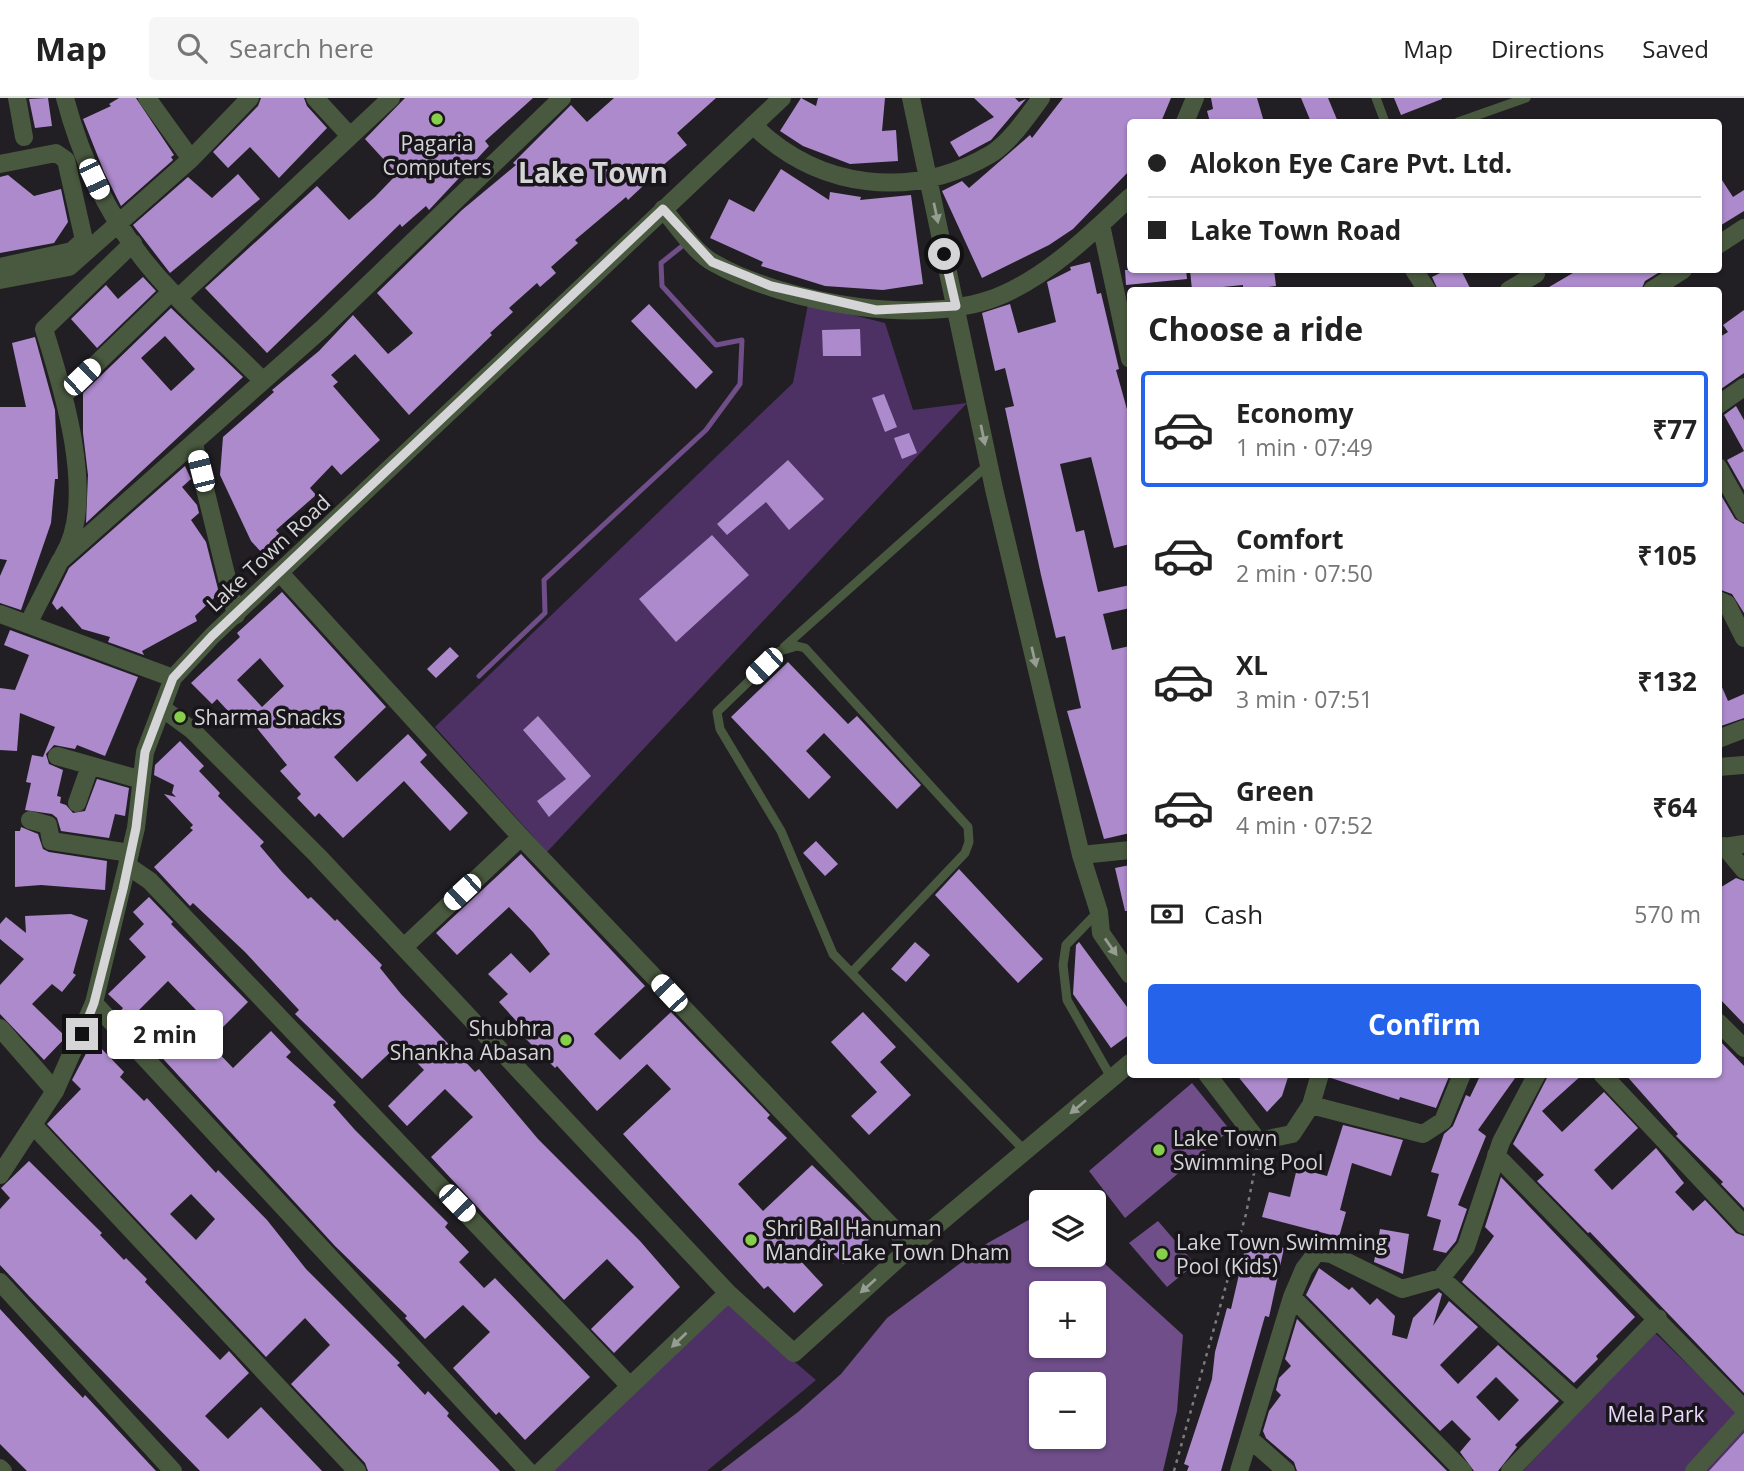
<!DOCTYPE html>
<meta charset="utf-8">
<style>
body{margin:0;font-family:"Open Sans",sans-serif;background:#f6f6f6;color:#222;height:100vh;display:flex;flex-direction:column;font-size:26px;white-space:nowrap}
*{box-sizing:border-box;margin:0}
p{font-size:23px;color:#767676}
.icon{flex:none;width:38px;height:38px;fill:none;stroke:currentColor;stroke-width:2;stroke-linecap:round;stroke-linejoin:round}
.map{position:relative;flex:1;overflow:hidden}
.drawer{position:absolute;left:1127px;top:189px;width:595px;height:791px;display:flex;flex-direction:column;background:#fff;border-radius:7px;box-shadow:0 2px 5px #0004}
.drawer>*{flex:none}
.top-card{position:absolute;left:1127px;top:21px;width:595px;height:154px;border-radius:7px;box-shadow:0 2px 5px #0004;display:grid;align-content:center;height:154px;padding:0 21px;background:#fff}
.controls{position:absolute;left:1029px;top:1092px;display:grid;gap:14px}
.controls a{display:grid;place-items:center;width:77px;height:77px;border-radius:7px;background:#fff;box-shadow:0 2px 5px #0004;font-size:35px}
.end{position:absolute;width:32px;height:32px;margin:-16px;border:9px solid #d5d4d6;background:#111;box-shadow:0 0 0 4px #111}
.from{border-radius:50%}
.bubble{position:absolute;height:49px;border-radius:7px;background:#fff;box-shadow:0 2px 5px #0004;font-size:23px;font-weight:700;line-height:49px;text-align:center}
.car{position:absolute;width:21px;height:42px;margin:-21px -10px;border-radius:9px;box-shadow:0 0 5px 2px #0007;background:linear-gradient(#fff 24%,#345 0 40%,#fff 0 76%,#345 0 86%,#fff 0)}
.top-card b{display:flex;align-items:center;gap:24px;height:66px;font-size:26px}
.top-card b+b{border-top:2px solid #e0e0e0}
.top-card i{width:18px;height:18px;background:#222}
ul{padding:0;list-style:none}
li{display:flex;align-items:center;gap:21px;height:116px;margin:0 14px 10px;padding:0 7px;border:4px solid transparent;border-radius:7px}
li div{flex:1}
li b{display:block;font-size:26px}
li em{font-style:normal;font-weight:700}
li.selected{border-color:#2563eb}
li>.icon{width:63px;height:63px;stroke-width:1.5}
h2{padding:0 21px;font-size:32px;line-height:84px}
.pay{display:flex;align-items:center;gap:18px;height:77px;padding:0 21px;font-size:26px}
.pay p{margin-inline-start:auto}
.button{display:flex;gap:14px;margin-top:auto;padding:14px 21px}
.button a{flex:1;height:80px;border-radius:7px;background:#2563eb;color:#fff;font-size:28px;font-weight:700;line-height:80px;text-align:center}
header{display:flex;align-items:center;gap:42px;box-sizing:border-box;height:98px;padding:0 35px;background:#fff;border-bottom:2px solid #e0e0e0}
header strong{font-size:33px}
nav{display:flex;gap:38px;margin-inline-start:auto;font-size:24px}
.search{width:490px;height:63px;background:#f6f6f6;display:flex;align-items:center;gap:18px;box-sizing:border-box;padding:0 24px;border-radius:7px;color:#767676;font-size:26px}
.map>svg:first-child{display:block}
.green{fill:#4d3164}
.water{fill:#6f4e8a;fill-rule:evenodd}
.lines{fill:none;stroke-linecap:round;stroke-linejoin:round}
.stream{stroke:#6f4e8a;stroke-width:5}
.building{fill:#ad8acc;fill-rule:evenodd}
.path{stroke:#7c7b7e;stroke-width:2.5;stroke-dasharray:3.5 5;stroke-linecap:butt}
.service{stroke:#49593f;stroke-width:9}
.minor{stroke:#49593f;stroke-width:18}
.tertiary{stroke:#49593f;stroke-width:18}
.oneway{fill:#969d92}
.route{stroke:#d5d4d6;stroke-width:9}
.poi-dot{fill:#87cf4b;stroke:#18161a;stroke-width:2.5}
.labels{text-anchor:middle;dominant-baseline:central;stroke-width:7;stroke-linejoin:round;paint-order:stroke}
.poi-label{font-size:21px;fill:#d5d4d6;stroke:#18161a;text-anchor:start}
.street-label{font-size:21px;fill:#d5d4d6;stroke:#18161a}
.park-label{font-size:21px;fill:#ead7fb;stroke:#18161a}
.district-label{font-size:28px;font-weight:bold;fill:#d5d4d6;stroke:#18161a}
</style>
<header>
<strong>Map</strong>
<div class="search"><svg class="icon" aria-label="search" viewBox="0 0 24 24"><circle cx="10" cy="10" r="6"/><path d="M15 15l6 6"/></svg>Search here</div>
<nav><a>Map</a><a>Directions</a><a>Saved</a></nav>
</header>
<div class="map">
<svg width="1744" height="1373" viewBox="0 0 1744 1373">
<rect width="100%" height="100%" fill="#211f23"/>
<path class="green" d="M808,206L885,225L913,312L967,305L547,754L435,629L793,285Z
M727,1206L816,1282L707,1373H553Z
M1654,1234L1744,1321V1373H1523Z"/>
<path class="water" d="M1192,985L1230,1032L1125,1120L1089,1073Z
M1041,1115V1157L1094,1156L1183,1237L1177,1313L1163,1373H721L798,1314L841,1276L887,1220L986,1146ZM1041,1195H1094V1248H1041ZM1041,1286H1094V1339H1041Z
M1158,1123L1195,1166L1167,1189L1129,1145Z"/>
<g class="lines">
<path class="stream" d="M479,578L545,515L544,482L706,332L740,286L742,242L716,247L662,188L661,165L681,149"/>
</g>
<path class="building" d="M48,0L52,28L35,30L29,1Z
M119,0H136L174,57L171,59L173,62L121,108L104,74L83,21L111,8L109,6Z
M261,0H304L307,8L327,30L279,80L250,49L228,70L213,54L258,8Z
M405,0H533L485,43L489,48L429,112L426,108L402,129L400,126L267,255L205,190L317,88L349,122L375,99L397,76L365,41Z
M614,0H716L677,35L687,47L642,85L644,87L628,102L626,99L575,142L578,145L551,169L556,175L540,189L537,185L509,210L513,214L490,235L492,237L409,317L355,256L331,277L338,284L333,288L380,342L341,377L332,367L310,390L316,397L276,432L281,438L262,455L251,443L220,377L223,339L274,294L272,292L319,253L353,217L388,256L398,248L413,235L377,195L462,112L516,67L513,65L571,7L587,24Z
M801,0L816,8L818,0H885L882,33L896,32L898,63L850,66L803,48L780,33Z
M974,0H1015L1019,4L1026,1L991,42L959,59L950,44L994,19Z
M1063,0H1171L1161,24H1130V72L1073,131L1049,147L982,180L942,93L962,83L969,90L1030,37L1032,40Z
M1211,0H1257L1264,24H1210L1207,13L1213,11Z
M1301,0H1328L1338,24H1311Z
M1394,0H1442V1L1401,17Z
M781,71L829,102L830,94L861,99L860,102L911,97L923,186L883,192L825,188L761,168L763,164L710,140L729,101L754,114Z
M238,76L260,101L170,175L133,127L188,79L212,100Z
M1718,76L1733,99L1744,92V113L1718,129Z
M8,77L34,98L61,91L68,124L54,145L0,155V79Z
M1090,164L1097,196L1101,195L1119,271L1116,272L1130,322V446L1114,450L1091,359L1060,366L1076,434L1084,432L1098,494L1130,487V510L1103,516L1112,552L1130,548V735L1104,741L1067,613L1081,610L1065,538L1056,540L1041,477L1005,310L1014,308L1005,270L995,273L982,215L1010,206L1018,235L1056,224L1047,184L1071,172L1070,169Z
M1125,172H1186L1187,181L1126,187Z
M1190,172H1274L1276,188L1243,192V187L1192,192Z
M1446,172H1461L1471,192H1438L1432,179Z
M1578,172H1663L1645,183L1641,192H1544Z
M143,179L156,193L97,250L71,221L106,187L118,201Z
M649,206L713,274L696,291L631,223Z
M171,210L243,279L86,425L88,377L83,335V295ZM165,238L195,271L171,293L141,260Z
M1744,212V275L1718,293V240L1728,234L1723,227Z
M860,231L861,258H823L822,232Z
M35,239L55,312L58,381H55L51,425L21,512L0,505V478L7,462L0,461V309H26L12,245Z
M884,296L897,329L885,334L872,300Z
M1736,308L1744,322V392L1727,362L1744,353L1724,317Z
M909,335L917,355L902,361L894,340Z
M788,362L824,401L789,432L766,404L727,437L717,426Z
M185,368L191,381L182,389L197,407L199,415L191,422L206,444L218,491L214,500L195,518L197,523L142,553L144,557L108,544L110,539L82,531L62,508L57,512L52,505L69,470Z
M1722,399L1735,421L1744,426V515L1732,496L1718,491V401Z
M712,437L749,477L676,544L639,501Z
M282,494L386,609L334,659L357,684L408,636L427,657L420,664L468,715L450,733L404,683L343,740L319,715L315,719L297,700L301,696L280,673L287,667L248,619L240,626L217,601L212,606L191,585L240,539L237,535ZM260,560L284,588L262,609L237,582Z
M10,532L138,579L105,658L77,647L75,651L54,647L46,656L49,666L63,672L57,698L61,699L60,705L66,707L73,715L85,713L97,681L129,690L125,718L115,716L109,740L61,733L57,720L52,716L25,712L31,685L26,684L32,657L43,659L55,629L20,615L17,653L0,652V590L15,592L29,557L4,547Z
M450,549L459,558L436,580L427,571Z
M788,564L848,626L857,618L921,687L897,711L824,635L806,653L831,679L809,701L731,619Z
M1718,580L1728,603L1744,596V620L1718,629Z
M538,618L591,678L549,719L537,703L566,681L523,632Z
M180,643L204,668L199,673L220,695L218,698L264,744L260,748L282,774L308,801L311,799L335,823L337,821L382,867L380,870L401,896L475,974L479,971L538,1041L640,1143L680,1189L614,1255L591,1231L634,1189L607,1161L564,1202L431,1059L473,1019L445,991L407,1028L388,1008L424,972L399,946L362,981L295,916L299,912L245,854L193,805L190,808L154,769L193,732L190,730L193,727L164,696L176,699L172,695L174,687L154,677L155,667Z
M21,729L38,736L43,751L49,754L107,763L105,792L41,787L15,789V733H20Z
M816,743L838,766L825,778L803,755Z
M521,756L645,888L594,936L620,962L671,914L770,1017L767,1020L787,1040L738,1086L763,1113L812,1067L879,1132L843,1166L818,1140L798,1160L823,1187L794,1215L768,1188L764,1191L623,1036L671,991L647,966L597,1013L557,968L555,970L515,930L519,926L499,904L508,896L488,876L511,855L530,875L550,856L533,834L509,809L457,857L436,835Z
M1130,767V813H1125L1115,770Z
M959,771L1043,861L1018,885L935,797Z
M1736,780L1744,783V926L1718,899V791Z
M149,799L173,824L171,826L248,904L208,944L233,970L271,933L291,954L286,959L336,1004L333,1007L355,1032L448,1125L445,1129L469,1154L459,1164L484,1190L495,1180L590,1279L525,1342L499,1314L496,1317L453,1270L490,1234L463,1207L425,1241L405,1220L407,1218L335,1148L155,952L196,912L168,883L127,924L119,915L123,910L108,896L146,859L129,841L144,826L133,814Z
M71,816L88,822L73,875L76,877L62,894L52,886L32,906L66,939L44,962L0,916V887L24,861L0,841V826L6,819L26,835L25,818Z
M915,844L930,857L906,884L891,871Z
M1079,844L1130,913V936L1111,950L1073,896L1076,847Z
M863,914L896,949L880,964L911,997L869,1037L851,1018L877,994L831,944Z
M1718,941L1744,968V1110L1721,1086L1723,1084L1676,1038L1678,1036L1625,976H1718Z
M91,946H97L124,974L120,979L144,1003L147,1000L216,1075L218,1072L267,1122L306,1171L400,1265L397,1267L425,1297L428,1293L449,1315L447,1318L500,1373H368L365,1365L291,1286L330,1247L305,1220L266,1259L47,1026L81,991L72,982ZM191,1096L215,1121L196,1142L170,1116Z
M1236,976H1289L1282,998L1267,1014Z
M1331,976H1450L1436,1010L1400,999L1399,1002L1331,980Z
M1481,976H1518L1478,1032L1486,1038L1458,1107L1467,1111L1456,1143L1446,1155L1433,1152L1441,1122L1427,1118L1439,1076L1431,1074L1444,1036L1453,1028L1466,997L1470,999Z
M1549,976H1583L1542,1013L1562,1034L1604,994L1638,1030L1594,1072L1612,1092L1656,1050L1684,1085L1675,1094L1693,1113L1705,1102L1736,1135L1744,1138V1295L1590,1134L1588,1135L1537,1083L1544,1077L1513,1046Z
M1343,1027L1403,1042L1391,1078L1352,1065L1340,1112L1346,1114L1339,1139L1262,1119L1269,1094L1290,1099L1297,1070L1327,1078Z
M29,1063L102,1135L100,1137L124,1162L126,1160L147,1181L145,1184L220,1262L229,1253L249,1275L205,1318L228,1341L261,1309L322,1373H200L29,1198L0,1167V1111L10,1100L1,1090Z
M1501,1079L1635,1219L1596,1258L1598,1261L1574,1285L1462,1184L1494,1138L1485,1129Z
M1380,1131L1409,1136L1403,1176L1374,1164Z
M1247,1142L1284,1150L1269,1219L1265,1218L1221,1373H1187L1189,1368L1184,1366L1212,1281L1215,1254L1227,1210L1231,1211Z
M1319,1170L1349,1192L1352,1189L1370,1207L1377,1200L1395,1218L1392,1237L1407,1241L1413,1220L1439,1194L1442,1196L1433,1228L1449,1203L1478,1229L1440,1267L1458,1286L1498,1247L1559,1303L1515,1347L1517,1349L1498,1373H1474L1460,1354L1471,1341L1452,1322L1440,1333L1306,1197ZM1496,1279L1519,1302L1499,1323L1476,1299Z
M0,1211L62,1278L83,1300L85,1297L156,1373H27L0,1346Z
M1297,1221L1447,1373H1297L1294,1364L1266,1340L1263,1333L1269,1313L1281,1297L1276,1292L1279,1280L1291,1268L1285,1261Z
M1744,1335V1373H1709Z"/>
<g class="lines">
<path class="path" d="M1174,1373L1246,1116L1257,1060"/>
<path class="service" d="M1376,0L1385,24
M1458,24L1526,0
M784,549L989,366
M1097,815L1066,847L1063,867L1067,902L1112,981
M852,874L965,755L969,744L968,729L805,550L797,548L780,553L717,614L720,631L781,733L833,856L1025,1053"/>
<path class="minor" d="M17,0L24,39
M65,0C84,72 119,140 172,194C201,225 234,253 263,283
M147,0L191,61
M315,0L350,38
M911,0L994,391L1081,757L1099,814L1101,835L1130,877
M1185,24L1195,0
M753,27C818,91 911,103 991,56C1010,44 1028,18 1041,0
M0,66L56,55L66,62L84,142L72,153L0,169
M663,111C677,127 695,155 714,165C784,205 928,231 1004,196C1051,175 1093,134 1130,99
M1101,127L1130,261
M1718,147L1744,130
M1414,172L1427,192
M0,182L69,169L191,61L250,0
M1509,192L1536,176
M1652,192L1683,172
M178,200L391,0
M65,296L171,194
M1718,307L1744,289
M194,346L236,517
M1718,369L1744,415
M63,458C98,402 62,288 44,231L133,145
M281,476L521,739L911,1149
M1718,502L1727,506L1744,540
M28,526L60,463L324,229L562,0
M162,610L192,632L318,758L728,1195L794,1255L911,1149L1130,965
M1718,641L1744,631
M57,658L142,682
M1718,669L1744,667
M77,705L90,668
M30,722L48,727L51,743L130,755
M1724,748L1744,772
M1718,750L1744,746
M1081,757L1130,752
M128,768L150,783L630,1288
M404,849L521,739
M94,905L528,1373
M1718,924L1744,950
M0,930L55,993
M1207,976L1258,1043L1292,1036L1311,1007L1320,976
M1602,976L1744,1127
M1311,1007L1423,1036L1443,1023L1462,976
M33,1027L357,1373
M1496,1057L1744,1311
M1441,1180L1576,1303
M0,1184L173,1373
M1292,1199L1463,1373
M1250,1341L1286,1373
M0,1370L3,1373
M541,1373L728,1195
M1239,1373L1292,1199L1304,1171L1317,1154L1331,1156L1402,1191L1441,1180L1466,1149L1501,1044L1537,976
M1510,1373L1658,1220
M1694,1373L1744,1318"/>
<path class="tertiary" d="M0,516L173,580
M0,1077L55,993L94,905L136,730L145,654L173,580L212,538L782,0"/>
</g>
<defs><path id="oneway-solid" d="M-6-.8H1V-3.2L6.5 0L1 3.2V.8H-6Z" transform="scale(1.75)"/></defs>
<g class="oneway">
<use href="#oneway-solid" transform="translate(936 115) rotate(78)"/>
<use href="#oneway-solid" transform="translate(983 337) rotate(78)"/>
<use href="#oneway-solid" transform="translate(1034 559) rotate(77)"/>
<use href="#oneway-solid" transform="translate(1111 849) rotate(55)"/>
<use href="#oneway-solid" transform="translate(1078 1009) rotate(140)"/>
<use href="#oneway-solid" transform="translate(868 1188) rotate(138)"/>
<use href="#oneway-solid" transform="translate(679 1242) rotate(136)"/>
</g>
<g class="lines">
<path class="route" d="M82,936L94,905L123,791L136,730L145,654L173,580L212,538L663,111L712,164L771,188L876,212L956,208L944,156"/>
</g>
<g class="poi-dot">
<circle cx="437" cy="21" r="7"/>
<circle cx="180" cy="619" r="7"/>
<circle cx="566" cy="942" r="7"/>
<circle cx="1159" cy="1052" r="7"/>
<circle cx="751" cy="1142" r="7"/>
<circle cx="1162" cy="1156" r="7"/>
</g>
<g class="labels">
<g class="poi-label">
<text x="437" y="45" text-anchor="middle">Pagaria<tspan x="437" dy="24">Computers</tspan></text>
<text x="194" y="619">Sharma Snacks</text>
<text x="552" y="930" text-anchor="end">Shubhra<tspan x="552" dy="24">Shankha Abasan</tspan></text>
<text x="1173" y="1040">Lake Town<tspan x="1173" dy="24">Swimming Pool</tspan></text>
<text x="765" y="1130">Shri Bal Hanuman<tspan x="765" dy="24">Mandir Lake Town Dham</tspan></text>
<text x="1176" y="1144">Lake Town Swimming<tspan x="1176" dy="24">Pool (Kids)</tspan></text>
</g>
<g class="street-label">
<text transform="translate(268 455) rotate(-43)">Lake Town Road</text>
</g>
<g class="park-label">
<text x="1656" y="1316">Mela Park</text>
</g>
<g class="district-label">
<text x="593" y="74">Lake Town</text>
</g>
</g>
</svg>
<div class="controls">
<a><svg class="icon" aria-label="layers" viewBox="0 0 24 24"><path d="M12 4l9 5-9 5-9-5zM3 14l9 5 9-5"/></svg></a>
<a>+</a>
<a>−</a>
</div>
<i class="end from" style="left:944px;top:156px"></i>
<i class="end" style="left:82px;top:936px"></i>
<div class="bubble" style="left:107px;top:912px;width:116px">2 min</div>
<i class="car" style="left:94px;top:81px;rotate:155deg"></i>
<i class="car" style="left:82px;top:279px;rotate:46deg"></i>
<i class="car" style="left:201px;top:373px;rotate:346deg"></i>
<i class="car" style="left:764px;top:568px;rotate:226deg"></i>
<i class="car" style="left:462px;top:794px;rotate:227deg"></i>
<i class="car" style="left:669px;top:895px;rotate:317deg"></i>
<i class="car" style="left:457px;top:1105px;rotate:136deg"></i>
<div class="top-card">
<b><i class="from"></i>Alokon Eye Care Pvt. Ltd.</b>
<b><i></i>Lake Town Road</b>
</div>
<section class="drawer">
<h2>Choose a ride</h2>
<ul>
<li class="selected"><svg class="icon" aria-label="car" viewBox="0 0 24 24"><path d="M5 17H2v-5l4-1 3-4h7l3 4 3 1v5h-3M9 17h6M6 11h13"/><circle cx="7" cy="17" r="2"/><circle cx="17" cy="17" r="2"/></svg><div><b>Economy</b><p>1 min · 07:49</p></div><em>₹77</em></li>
<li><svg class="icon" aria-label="car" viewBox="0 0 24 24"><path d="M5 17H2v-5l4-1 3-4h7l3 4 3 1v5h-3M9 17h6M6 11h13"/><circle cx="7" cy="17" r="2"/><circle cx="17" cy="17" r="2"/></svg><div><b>Comfort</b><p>2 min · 07:50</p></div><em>₹105</em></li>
<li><svg class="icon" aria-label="car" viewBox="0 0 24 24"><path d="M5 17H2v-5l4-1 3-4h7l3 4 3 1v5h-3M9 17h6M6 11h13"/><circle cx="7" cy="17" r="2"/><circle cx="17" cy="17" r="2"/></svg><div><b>XL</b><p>3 min · 07:51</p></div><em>₹132</em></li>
<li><svg class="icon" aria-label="car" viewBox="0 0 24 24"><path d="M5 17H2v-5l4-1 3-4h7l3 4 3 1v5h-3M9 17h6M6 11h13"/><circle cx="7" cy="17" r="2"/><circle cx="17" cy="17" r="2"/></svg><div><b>Green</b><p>4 min · 07:52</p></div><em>₹64</em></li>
</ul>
<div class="pay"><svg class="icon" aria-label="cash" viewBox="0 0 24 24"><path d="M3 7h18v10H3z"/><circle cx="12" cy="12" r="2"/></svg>Cash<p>570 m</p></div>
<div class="button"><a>Confirm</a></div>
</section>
</div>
